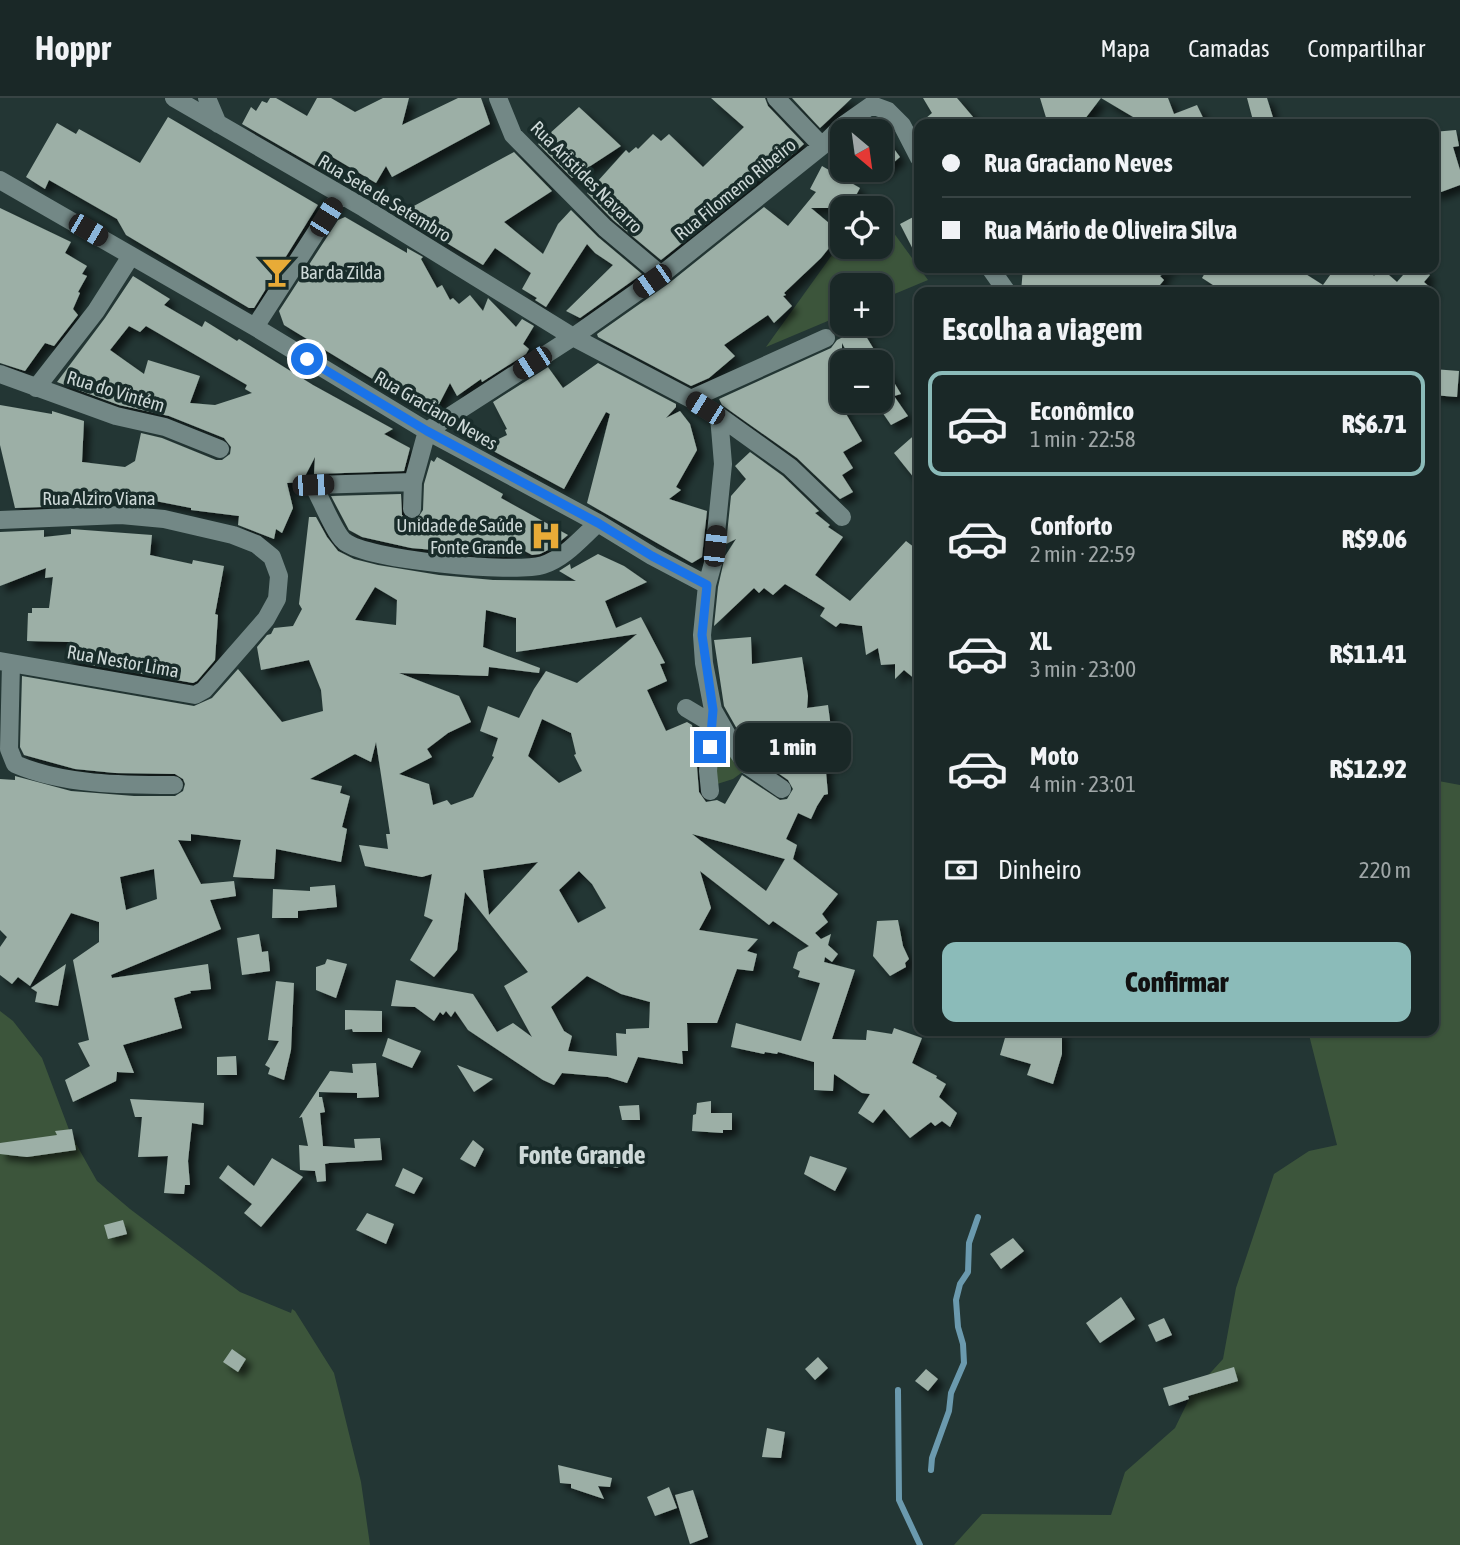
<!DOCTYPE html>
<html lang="pt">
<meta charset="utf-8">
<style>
body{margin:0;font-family:"Asap Condensed",sans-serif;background:#23302f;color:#f1f3f6;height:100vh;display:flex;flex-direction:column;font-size:26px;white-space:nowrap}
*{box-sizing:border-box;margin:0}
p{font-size:23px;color:#9fa6a7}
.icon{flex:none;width:38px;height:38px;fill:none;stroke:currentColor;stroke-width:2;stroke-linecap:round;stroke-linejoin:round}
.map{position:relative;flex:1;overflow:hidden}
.sheet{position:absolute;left:914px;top:189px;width:525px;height:749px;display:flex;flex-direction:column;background:#1a2827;border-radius:14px;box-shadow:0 2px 5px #0004,0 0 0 2px #384444}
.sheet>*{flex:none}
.guide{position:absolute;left:914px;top:21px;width:525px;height:154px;border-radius:14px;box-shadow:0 2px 5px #0004,0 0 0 2px #384444;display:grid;align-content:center;height:154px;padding:0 28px;background:#1a2827}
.needle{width:46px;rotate:151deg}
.tools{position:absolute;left:830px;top:21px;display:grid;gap:14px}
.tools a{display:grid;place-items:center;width:63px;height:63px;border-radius:14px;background:#1a2827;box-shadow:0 2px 5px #0004,0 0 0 2px #384444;font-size:35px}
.end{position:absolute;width:32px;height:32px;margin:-16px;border:9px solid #1a73e8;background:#fff;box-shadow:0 0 0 4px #fff}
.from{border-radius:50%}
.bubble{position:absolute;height:49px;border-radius:14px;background:#1a2827;box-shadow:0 2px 5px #0004,0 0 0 2px #384444;font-size:23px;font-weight:800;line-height:49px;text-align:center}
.car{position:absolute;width:21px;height:42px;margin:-21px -10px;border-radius:9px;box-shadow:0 0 5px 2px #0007;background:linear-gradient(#222 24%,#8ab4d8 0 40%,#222 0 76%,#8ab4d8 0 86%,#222 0)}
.guide b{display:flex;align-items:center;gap:24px;height:66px;font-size:26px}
.guide b+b{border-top:2px solid #384444}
.guide i{width:18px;height:18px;background:#f1f3f6}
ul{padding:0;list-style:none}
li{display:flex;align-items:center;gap:21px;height:105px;margin:0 14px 10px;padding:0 14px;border:4px solid transparent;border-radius:14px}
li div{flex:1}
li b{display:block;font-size:26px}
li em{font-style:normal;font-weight:800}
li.active{border-color:#8bbbb9}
li>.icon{width:63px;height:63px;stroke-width:1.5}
h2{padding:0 28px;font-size:32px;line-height:84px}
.pay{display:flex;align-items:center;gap:18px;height:77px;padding:0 28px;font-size:26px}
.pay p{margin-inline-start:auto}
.action{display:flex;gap:14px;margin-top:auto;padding:14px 28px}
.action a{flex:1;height:80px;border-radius:14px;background:#8bbbb9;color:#111;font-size:28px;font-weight:800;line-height:80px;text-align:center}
header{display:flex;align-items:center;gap:42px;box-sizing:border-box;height:98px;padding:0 35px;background:#1a2827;border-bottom:2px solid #384444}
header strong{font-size:33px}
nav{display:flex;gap:38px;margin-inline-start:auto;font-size:24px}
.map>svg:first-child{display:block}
.green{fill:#3c553b}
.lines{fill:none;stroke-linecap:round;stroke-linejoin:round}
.stream{stroke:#6b9aae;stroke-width:6}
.building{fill:#9cafa6;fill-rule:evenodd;filter:url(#shadow)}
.minor{stroke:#738886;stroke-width:18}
.route{stroke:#1a73e8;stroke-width:9}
.labels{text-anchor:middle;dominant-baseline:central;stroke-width:7;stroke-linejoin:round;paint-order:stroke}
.street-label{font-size:19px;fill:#cdd8d7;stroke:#192c2a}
.poi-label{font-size:19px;fill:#cdd8d7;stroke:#192c2a;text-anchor:start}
.district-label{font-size:26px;font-weight:bold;fill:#cdd8d7;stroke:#192c2a}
</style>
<header>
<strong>Hoppr</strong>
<nav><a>Mapa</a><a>Camadas</a><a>Compartilhar</a></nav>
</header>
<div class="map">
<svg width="1460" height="1447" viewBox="0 0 1460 1447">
<defs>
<filter id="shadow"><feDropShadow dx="6" dy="6" stdDeviation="3.5" flood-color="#0009"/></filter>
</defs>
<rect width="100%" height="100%" fill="#233634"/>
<path class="green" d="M880,116L928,182L880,202V187H842V217L766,249L842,143V149H880Z
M720,630L744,673L733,681L714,687Z
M1433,682L1460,687V1447H954L982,1416L1111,1417L1125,1374L1175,1330L1192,1295L1223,1261L1236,1190L1274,1076L1309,1053L1337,1047L1308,933H1433Z
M0,913L13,923L42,960L71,1037L97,1083L130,1111L240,1194L291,1215L292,1211L295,1213L334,1275L361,1384L370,1447H0Z"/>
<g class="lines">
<path class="stream" d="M898,1292L899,1402L920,1447
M931,1372L932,1360L949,1313L951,1295L964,1265L963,1246L958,1229L956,1202L960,1186L968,1174L969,1145L978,1119"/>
</g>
<path class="building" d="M270,0H276L307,18L317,0H331L355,14L383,0H409L402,27L458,0H481L490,26L392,79L386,68L376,85L324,54L315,68L242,26L251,9L256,13L262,3L267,5Z
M711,0H765L768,8L804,46L777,70L772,66L744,93L746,94L661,162L613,122L587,95L626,52L629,55L636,49L638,51L653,36L661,43L669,36L703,69L744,29Z
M792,0H852L820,30Z
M923,0H957L979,26H919L932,15Z
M1040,0H1168L1174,16L1197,7L1206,26H1145L1101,0L1081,26H1048Z
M1247,0H1267L1275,26H1254Z
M579,9L621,48L572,80L538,46Z
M168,19L318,107L254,210H249L126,137L117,121L49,82L45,91L26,79L57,25L76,36L79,31L140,65Z
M880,32L900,59L880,76Z
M1456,32L1459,48L1453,49L1460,72V87L1433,97V34Z
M514,54L552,93L504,124L543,156L558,126L571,112L598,139L642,176L580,220L566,213L613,167L595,155L587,146L546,209L535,202L537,200L522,191L531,175L495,150L483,167L407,121L411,125L399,116Z
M822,68L860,90L849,110H811L841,135L821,160L784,195L786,197L783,198L792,208L774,225L768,217L724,247L735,258L709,280L691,288L598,239L597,236L668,186L764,109L788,128L816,94L810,91Z
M0,110L71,144L65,155L87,168L82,176L87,178L78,194L80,195L73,211L78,217L54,248L45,245L25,273L0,265Z
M919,116V163L900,126Z
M345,119L407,155V150L423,159L421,161L437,190L442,187L450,202L453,200L459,206L470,197L483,213L488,200L516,229L522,221L534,228L523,246L529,251L526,256L482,284L481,281L457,298L450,285L437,310L410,295L407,302L284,227L279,213L338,122Z
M1023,170H1172L1160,178L1164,182L1154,194H1021Z
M1208,170H1291L1300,176L1301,173L1323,187L1335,170H1367L1374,178L1381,170L1397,184L1409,170H1421L1430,177L1424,184L1435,194H1246L1232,187L1224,194L1202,180Z
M133,178L170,201L164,207L202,229L205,223L237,243L239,241L313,287L393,331L384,336L410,350L404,373L314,376L315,359L302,384L287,385L293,410L282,435L276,431L274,441L238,427L239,418L191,412V410L140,400V405L121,401L80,399V402L42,406V409L15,410L0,347V307L52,316V313L84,323L82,364L125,369L135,363L141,335L162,340L216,362H222L230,356L231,349L224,340L169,318L119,307L57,284L105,220ZM129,228L140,234L146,228L247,287L245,291L252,295L215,307L190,305L200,278L148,262L144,276L110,252Z
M861,230L901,296L894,298L908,318L891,327L880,311V264H852L842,245V309L862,343L843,354L853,370L842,377L853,394L840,401L797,360L722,307L719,301L831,250L837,242Z
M598,265L676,306V309L666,320L680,313L690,326L697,352L676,389L681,392L669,401L707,413L702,459L692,465L587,405L610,316L606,314L564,391L484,348L507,337L505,332L507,331L493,304L548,269L563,290Z
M1433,271L1459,273L1457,299L1433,297Z
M919,333V386L894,355Z
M750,354L783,378L819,413L815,415L830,427L828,429L843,439L815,477L850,503L906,443L919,453V570H915L916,582L904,572L895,581V566L881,567L878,550L866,557L862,528L840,525L836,529L820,518L825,510L785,486L773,497L764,490L759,495L754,490L714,528L718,489L725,458L736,441L726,446L731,398L746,381L735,368Z
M437,359L503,396L501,400L568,437L552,450L540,456L532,457L512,446L506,458H503L411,450L362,439L349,432L331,398L401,396L402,417L407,421H417L423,412L424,386L431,362L434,364Z
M309,419H316L327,439L338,453L354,461L378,467L439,477L493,482L576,483L559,473L570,466L571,471L598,456L624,468L647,484L605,503L616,530L641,519L665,565L660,566L667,583L647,592L666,633L687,624L692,627L697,659L694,661L697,669L699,694L706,704L717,702L725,706L742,677L780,702L787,701L793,691L788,682L755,659L750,652L754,644L745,645L724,608L714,542L751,539L752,566L802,559L808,598L807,610L828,607L832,638L835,641L824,652L828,696L824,697L817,708L811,721L798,715L786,741L797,747L793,761L838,796L822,816L828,824L815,835L821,841L831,836L828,847L838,856L832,864L825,859L824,864L855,872L832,941L866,942L867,932L892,936L894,930L922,940L912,965L937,978L936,980L946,986L939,999L957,1015L950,1029L942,1023L935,1028L931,1024L910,1040L884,1011L873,1025L858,1015L870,996L862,995L834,976L833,993L814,992V964L778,954L777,956L765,954L764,956L731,949L736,925L801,943L820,885L798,879L800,873L793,870L798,854L809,848L773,823L769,827L700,773L711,810L699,832L758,841L747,853L757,856L753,873L737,871L717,925H687L688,953H682L683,966L638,959L627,985L608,979L562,975L554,987L543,982L468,932L455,913L451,919L446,913L443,917L440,914L434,923L415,909L391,908L396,882L473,896L497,934L513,925L532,939L504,888L528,874L465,794L457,852L434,879L410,862L433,822L424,818L432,776L422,779L365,768L359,747L388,751L386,736H390L376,644L371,664L355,656L310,681L342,688L340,695L350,698L342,729L347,731L341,764L276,751L274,781L233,779L241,742L191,736V743L178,742L201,786L234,783L236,798L210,802L221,831L111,877L112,880L208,866L211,891L190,893L191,895L174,900L182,930L123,947L134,975L117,974L116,983L73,1004L65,982L90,968L78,945L89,942L73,862L99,844V824L71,815L30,888L18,879L12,886L0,877V849L7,839L0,832V681L15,682V678L71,693L134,698H175L183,693L185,686L183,681L175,676L115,675L75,671L24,657L20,649L22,578L194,608L212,600L238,571L282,624L323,613L321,592L309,562L261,572L257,549L267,537L271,536L274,530L293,528L302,511L299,506ZM375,489L397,502L396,527L355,522ZM486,512L516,520V554L637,536L577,585L546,573L534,591L519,620L488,608L480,633L498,640L492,658L494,659L473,699L451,707L447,702L433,707L429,686L399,676L432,659L427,651L448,635L471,624L459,598L399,575L488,578L489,569L539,575L540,570L483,549ZM542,621L571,635L576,656L574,657L582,673L559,685L528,658ZM692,736L785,761L766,793ZM538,764L489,817L483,772ZM154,771L157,801L126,812L120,779ZM579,773L592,786L606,810L578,825L559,792ZM587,878L621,896L650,904L649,930L626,931V936L616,935L617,958L568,953L572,938L564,933L551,909Z
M71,431L152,437L150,457L192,466L193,462L224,468L216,511L215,516L218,517L215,562L197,583L193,585L69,563V544L27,543L28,515H32V510H49L53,479L45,480L46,470L0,488V434L44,432V439L71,436Z
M335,787L337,809L298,813V820H272L273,791L310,793V789Z
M898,822L903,848L909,861L905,865L906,869L890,878L873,858L877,823Z
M259,836L262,854L268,853L270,873L242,877L237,840Z
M327,861L347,866L336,900L316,892V869L325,866Z
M66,866L58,908L35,904L37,894L31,890Z
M276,883L294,885L291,952L284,982L268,976L270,970L265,967L279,943L268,942Z
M345,912L382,913V934H353L352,931L345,932Z
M1007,933H1062V956L1053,986L1027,977L1031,966L1000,957Z
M388,940L421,953L412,970L382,958Z
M236,958L237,977H217V959Z
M376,965L379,999L357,1000V995L319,994V999H322L325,1014L320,1015L323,1048L355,1050L354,1041L380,1040L382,1062L329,1065L325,1066L326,1083L317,1084L315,1073L300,1072L299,1047L308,1048L302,1019L299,1020L330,973L353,975L352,966Z
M457,967L493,981L474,994Z
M130,1001L204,1005L203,1027L192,1025L188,1063L190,1087H185L184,1096L164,1095L168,1058L138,1059L142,1019H135Z
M711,1003V1015H732V1032H723V1035L692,1033L693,1017L696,1016L697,1005Z
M639,1007L640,1022H622L619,1008Z
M72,1031L76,1052L27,1059L0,1056V1045L57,1037L55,1033Z
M473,1042L484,1051L475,1069L460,1061Z
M595,1050L620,1055L618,1070L592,1065Z
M810,1058L847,1070L835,1093L804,1076Z
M272,1060L303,1079L261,1129L244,1115L252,1106L219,1080L228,1067L254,1088Z
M403,1070L423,1080L414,1096L395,1088Z
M367,1115L394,1126L386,1146L356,1132Z
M123,1122L127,1136L108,1141L104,1127Z
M1013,1140L1024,1153L1001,1171L990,1156Z
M1121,1199L1135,1221L1100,1245L1086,1225Z
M1164,1220L1172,1237L1156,1244L1148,1227Z
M232,1251L246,1261L238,1274L223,1264Z
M818,1259L828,1270L815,1282L805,1271Z
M1234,1269L1238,1283L1188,1298L1189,1301L1169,1308L1163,1290Z
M926,1271L938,1281L928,1293L915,1283Z
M767,1330L785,1334L781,1360L762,1359Z
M558,1367L612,1380L610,1389L598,1388L604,1401L571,1390V1386L560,1385Z
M669,1389L677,1410L655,1418L647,1399Z
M693,1392L708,1439L690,1446L675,1397Z"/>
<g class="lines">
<path class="minor" d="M174,0L364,110L573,239L691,301L719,318L790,369L842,419
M207,0L218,26
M498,0L513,37L605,130L661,177
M776,0L822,48
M0,82L255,229L427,333L598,425L652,458L707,487
M990,170L1007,194
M255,229L340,97
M0,276L116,318L165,329L220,351
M36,290L96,213L131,158
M691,301L826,240
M719,318L723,366L713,465L707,487L702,537L704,565L713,612L734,649L747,667L782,691
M427,333L573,239L661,177L822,48L842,28L872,7L888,13L902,27L919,60
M413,384L313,387C320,399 335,436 344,443C365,462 515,476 543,467C565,460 581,440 598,425
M412,411L413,384L427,333
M0,422L121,417L164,421L233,437L256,446L272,459L279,478L277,501L266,521L204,592L195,597L0,563
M11,565L9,651L15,666C63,687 123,687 174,687
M686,610L711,625
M710,693L708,673L713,612"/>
</g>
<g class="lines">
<path class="route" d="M307,261L427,333L598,425L652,458L707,487L702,537L713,612L710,649"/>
</g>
<defs>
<symbol id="bar-bare" viewBox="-9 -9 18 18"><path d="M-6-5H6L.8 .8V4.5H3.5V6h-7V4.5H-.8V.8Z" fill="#e8ab37" stroke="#192c2a" stroke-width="2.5" paint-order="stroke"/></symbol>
<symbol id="hospital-bare" viewBox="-9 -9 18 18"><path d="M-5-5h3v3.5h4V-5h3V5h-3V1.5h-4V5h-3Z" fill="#e8ab37" stroke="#192c2a" stroke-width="2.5" paint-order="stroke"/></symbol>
</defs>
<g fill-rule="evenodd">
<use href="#bar-bare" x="255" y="152" width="44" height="44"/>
<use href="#hospital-bare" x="524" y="416" width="44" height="44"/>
</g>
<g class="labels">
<g class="street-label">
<text transform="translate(587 79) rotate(45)">Rua Aristides Navarro</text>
<text transform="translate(735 91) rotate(-39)">Rua Filomeno Ribeiro</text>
<text transform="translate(385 100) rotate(31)">Rua Sete de Setembro</text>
<text transform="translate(116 293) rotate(17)">Rua do Vintém</text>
<text transform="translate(436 312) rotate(30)">Rua Graciano Neves</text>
<text x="99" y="400">Rua Alziro Viana</text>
<text transform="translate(123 563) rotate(10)">Rua Nestor Lima</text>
</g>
<g class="poi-label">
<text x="300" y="174">Bar da Zilda</text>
<text x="523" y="427" text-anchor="end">Unidade de Saúde<tspan x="523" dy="22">Fonte Grande</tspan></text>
</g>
<g class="district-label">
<text x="582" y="1057">Fonte Grande</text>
</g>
</g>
</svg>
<div class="tools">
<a><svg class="needle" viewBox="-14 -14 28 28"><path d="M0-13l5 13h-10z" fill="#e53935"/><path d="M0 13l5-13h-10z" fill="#9fa6a7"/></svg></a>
<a><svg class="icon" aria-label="locate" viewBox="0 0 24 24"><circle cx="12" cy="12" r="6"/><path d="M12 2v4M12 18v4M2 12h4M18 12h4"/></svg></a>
<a>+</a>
<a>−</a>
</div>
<i class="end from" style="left:307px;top:261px"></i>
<i class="end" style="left:710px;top:649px"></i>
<div class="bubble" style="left:735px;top:625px;width:116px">1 min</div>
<i class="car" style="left:326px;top:119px;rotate:32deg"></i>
<i class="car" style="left:88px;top:132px;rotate:120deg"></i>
<i class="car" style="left:652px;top:183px;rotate:235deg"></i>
<i class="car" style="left:532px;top:265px;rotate:237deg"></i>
<i class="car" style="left:705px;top:310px;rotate:302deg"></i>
<i class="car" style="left:313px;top:387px;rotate:88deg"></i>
<i class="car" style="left:715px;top:448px;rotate:6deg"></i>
<div class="guide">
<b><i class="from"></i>Rua Graciano Neves</b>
<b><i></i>Rua Mário de Oliveira Silva</b>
</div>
<section class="sheet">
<h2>Escolha a viagem</h2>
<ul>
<li class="active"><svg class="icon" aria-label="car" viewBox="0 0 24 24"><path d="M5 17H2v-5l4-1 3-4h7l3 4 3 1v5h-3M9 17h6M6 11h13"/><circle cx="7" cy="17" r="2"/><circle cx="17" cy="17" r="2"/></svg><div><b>Econômico</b><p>1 min · 22:58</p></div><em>R$6.71</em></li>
<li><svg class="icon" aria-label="car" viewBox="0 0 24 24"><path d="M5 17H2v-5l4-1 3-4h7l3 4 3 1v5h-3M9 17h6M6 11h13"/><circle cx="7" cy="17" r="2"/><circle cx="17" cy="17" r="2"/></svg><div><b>Conforto</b><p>2 min · 22:59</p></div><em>R$9.06</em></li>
<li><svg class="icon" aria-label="car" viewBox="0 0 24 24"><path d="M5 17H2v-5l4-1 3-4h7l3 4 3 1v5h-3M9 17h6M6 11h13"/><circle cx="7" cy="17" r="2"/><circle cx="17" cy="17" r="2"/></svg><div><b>XL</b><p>3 min · 23:00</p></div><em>R$11.41</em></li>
<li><svg class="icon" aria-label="car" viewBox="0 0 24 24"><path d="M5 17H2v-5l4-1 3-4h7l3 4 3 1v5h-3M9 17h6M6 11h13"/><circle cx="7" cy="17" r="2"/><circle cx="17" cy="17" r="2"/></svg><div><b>Moto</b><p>4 min · 23:01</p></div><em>R$12.92</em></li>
</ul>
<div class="pay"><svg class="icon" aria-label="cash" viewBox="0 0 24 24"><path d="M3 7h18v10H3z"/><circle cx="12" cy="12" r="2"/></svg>Dinheiro<p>220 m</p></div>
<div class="action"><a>Confirmar</a></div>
</section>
</div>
